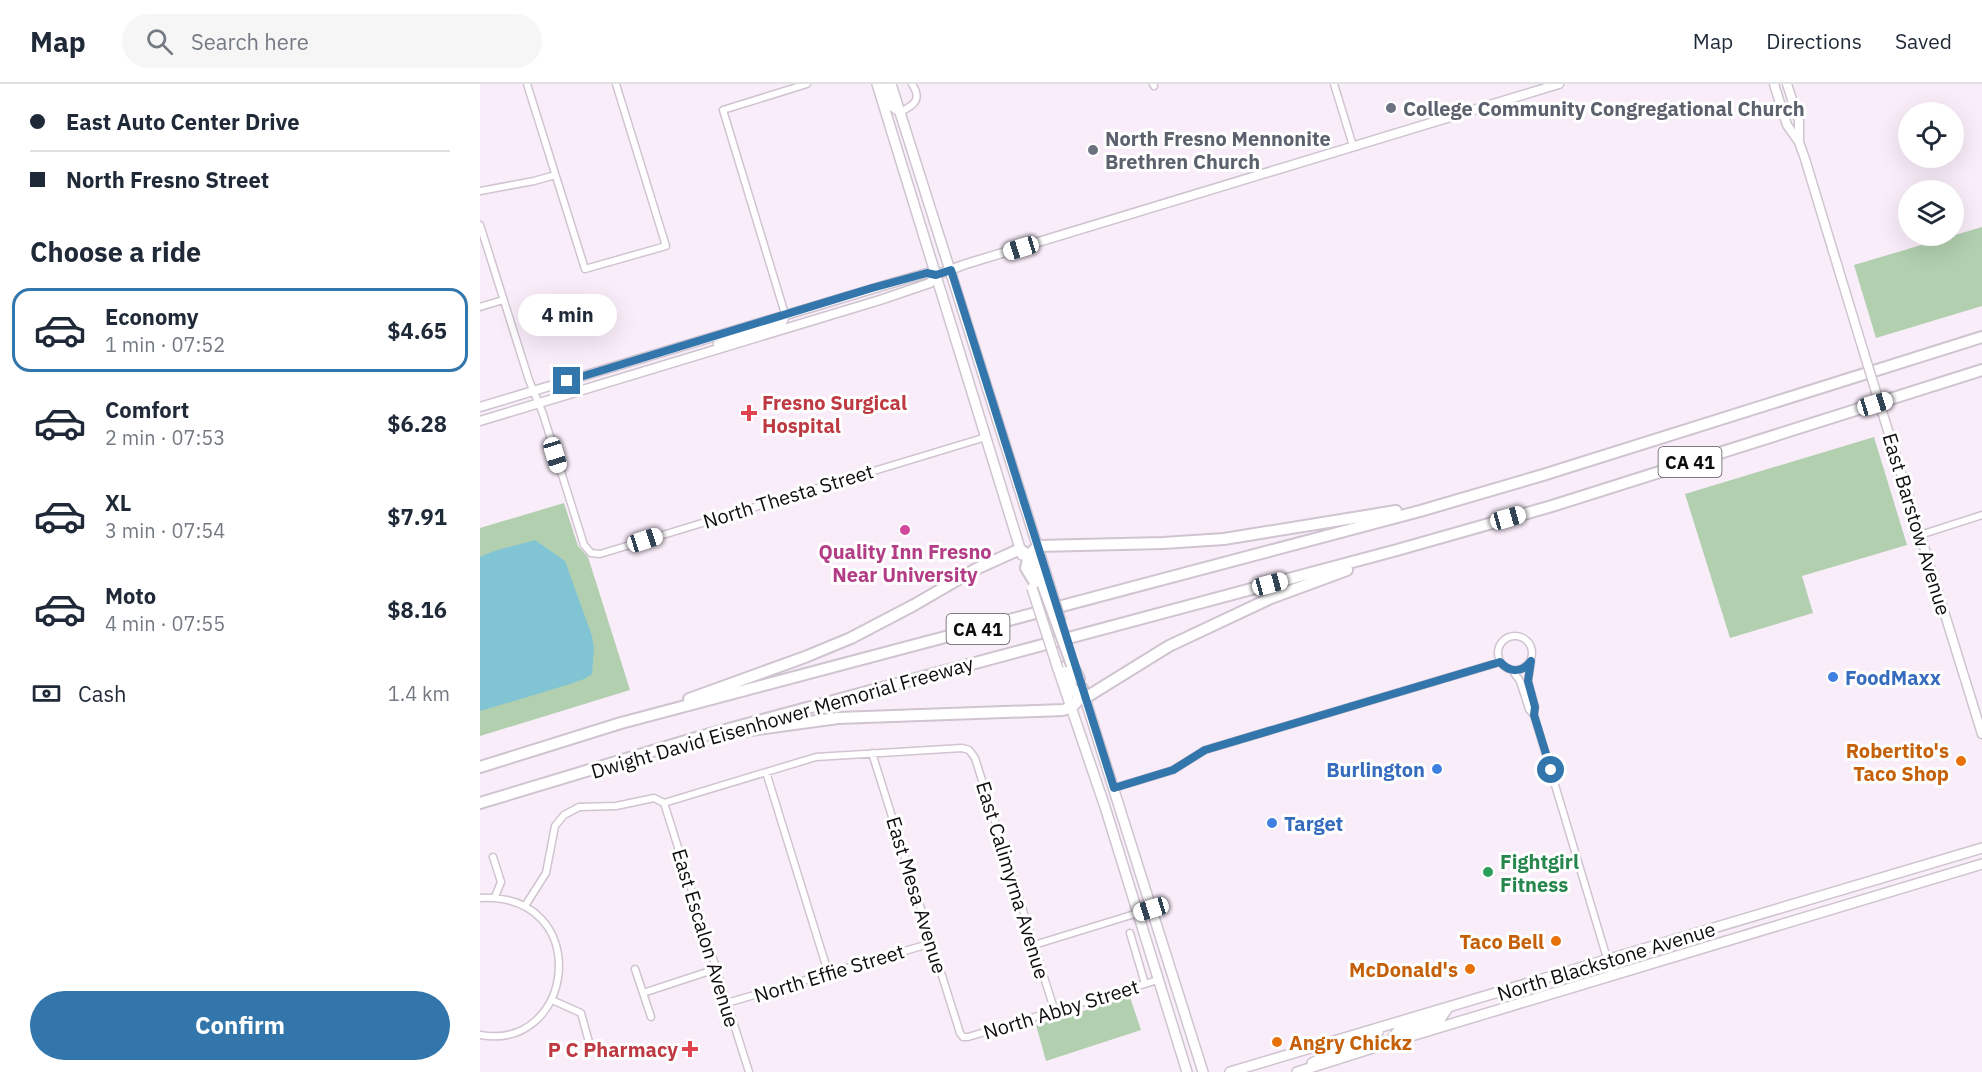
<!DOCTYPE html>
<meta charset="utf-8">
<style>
body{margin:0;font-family:"IBM Plex Sans",sans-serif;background:#f6f6f7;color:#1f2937;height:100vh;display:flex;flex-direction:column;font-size:22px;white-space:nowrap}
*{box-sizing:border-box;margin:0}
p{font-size:20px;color:#747a83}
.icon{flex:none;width:33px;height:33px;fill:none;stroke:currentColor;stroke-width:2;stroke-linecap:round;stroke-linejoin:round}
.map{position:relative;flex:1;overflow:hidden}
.panel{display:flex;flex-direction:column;background:#fff;width:480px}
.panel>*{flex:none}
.top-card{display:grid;align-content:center;height:132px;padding:0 30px;background:#fff}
.buttons{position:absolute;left:1418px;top:18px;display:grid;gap:12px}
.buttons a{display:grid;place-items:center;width:66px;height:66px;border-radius:50%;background:#fff;box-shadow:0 6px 24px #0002;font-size:30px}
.end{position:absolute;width:27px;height:27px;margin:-14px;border:8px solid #3276ab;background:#fff;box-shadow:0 0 0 3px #fff}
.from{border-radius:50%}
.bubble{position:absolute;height:42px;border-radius:21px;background:#fff;box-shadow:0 6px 24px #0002;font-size:20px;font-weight:700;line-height:42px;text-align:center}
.car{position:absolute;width:18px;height:36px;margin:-18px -9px;border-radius:8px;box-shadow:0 0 4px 2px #0007;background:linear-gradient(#fff 24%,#345 0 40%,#fff 0 76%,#345 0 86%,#fff 0)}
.top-card b{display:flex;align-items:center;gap:21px;height:57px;font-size:22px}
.top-card b+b{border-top:2px solid #e0e1e3}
.top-card i{width:15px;height:15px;background:#1f2937}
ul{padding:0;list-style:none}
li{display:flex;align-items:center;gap:18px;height:84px;margin:0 12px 9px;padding:0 18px;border:3px solid transparent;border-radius:18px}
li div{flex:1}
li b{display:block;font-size:22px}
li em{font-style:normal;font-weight:700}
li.active{border-color:#3276ab}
li>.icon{width:54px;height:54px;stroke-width:1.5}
h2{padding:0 30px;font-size:27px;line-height:72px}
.pay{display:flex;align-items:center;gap:15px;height:66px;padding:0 30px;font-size:22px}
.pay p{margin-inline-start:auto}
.action{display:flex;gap:12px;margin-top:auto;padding:12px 30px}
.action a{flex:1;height:69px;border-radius:36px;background:#3276ab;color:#fff;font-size:24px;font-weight:700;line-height:69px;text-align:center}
header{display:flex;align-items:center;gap:36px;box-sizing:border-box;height:84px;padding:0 30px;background:#fff;border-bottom:2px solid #e0e1e3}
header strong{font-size:28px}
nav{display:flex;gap:33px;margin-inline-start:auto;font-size:21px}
.search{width:420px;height:54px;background:#f6f6f7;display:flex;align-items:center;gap:15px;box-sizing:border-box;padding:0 21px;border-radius:33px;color:#747a83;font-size:22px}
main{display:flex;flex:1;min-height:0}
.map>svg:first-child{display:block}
.green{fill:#b2cfb0}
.water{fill:#81c5d5}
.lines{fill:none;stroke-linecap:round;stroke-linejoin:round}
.minor-casing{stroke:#cfc4d0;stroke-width:9}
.secondary-casing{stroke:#cfc4d0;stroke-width:11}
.primary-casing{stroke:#cfc4d0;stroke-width:12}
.motorway-casing{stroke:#cfc4d0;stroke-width:14}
.minor{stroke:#fff;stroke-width:6}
.secondary{stroke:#fff;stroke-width:8}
.primary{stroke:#fff;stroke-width:9}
.motorway{stroke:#fff;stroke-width:10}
.secondary-bridge-casing{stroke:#cfc4d0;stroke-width:11;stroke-linecap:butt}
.primary-bridge-casing{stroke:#cfc4d0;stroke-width:12;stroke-linecap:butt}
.motorway-bridge-casing{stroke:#cfc4d0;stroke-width:14;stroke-linecap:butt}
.secondary-bridge{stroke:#fff;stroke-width:8}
.primary-bridge{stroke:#fff;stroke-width:9}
.motorway-bridge{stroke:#fff;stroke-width:10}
.route{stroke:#3276ab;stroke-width:8}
.worship-dot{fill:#6b7280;stroke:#fff;stroke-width:2}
.health-dot{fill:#e0444e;stroke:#fff;stroke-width:2}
.hotel-dot{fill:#d1479c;stroke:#fff;stroke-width:2}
.shop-dot{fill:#3f7fe0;stroke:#fff;stroke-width:2}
.food-dot{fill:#e8710a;stroke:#fff;stroke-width:2}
.leisure-dot{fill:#2e9e5b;stroke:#fff;stroke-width:2}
.labels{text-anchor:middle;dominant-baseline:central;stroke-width:6;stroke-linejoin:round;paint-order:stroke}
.shield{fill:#fff;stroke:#575557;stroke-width:1.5}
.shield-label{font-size:18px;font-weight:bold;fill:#0f0c0f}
.worship-label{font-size:20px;font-weight:bold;fill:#5b616d;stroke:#fff;text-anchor:start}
.health-label{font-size:20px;font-weight:bold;fill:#be3a42;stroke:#fff;text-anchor:start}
.street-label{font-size:20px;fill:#0f0c0f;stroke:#fff}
.hotel-label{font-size:20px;font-weight:bold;fill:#b23c85;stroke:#fff}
.shop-label{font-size:20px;font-weight:bold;fill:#366cbe;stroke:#fff;text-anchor:start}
.food-label{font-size:20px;font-weight:bold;fill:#c56008;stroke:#fff;text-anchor:end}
.leisure-label{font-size:20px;font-weight:bold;fill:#27864d;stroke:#fff;text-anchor:start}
</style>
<header>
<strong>Map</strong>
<div class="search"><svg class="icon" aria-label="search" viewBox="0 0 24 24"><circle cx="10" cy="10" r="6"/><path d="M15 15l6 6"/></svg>Search here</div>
<nav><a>Map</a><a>Directions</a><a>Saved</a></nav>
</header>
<main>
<section class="panel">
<div class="top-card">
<b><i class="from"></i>East Auto Center Drive</b>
<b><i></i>North Fresno Street</b>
</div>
<h2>Choose a ride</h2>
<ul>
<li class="active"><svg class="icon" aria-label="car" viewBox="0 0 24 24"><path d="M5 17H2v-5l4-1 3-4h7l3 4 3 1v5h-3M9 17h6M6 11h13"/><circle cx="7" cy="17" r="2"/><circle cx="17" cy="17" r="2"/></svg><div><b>Economy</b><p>1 min · 07:52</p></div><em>$4.65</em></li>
<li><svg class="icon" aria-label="car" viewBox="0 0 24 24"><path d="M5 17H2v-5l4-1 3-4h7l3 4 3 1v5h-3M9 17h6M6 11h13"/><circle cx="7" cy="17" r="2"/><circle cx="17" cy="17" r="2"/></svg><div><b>Comfort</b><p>2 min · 07:53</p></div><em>$6.28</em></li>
<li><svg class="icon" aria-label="car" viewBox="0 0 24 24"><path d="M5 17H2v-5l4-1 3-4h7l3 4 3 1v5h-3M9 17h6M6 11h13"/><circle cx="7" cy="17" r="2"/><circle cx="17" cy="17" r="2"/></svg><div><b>XL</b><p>3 min · 07:54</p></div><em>$7.91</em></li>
<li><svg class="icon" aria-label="car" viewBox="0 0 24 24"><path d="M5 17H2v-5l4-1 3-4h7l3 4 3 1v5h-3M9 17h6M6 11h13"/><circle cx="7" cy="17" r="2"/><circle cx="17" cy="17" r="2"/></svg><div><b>Moto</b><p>4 min · 07:55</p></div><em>$8.16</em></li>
</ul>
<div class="pay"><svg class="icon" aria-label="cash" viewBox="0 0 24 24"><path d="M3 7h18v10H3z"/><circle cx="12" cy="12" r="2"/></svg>Cash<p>1.4 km</p></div>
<div class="action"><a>Confirm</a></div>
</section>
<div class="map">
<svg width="1502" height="988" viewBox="0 0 1502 988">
<rect width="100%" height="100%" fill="#f9edf9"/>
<path class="green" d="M1502,143V222L1396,254L1374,181Z
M1394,353L1427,461L1322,492L1333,529L1250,554L1205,410Z
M84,419L98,462L108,473L150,606L0,652V444Z
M650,913L661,946L566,977L556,941Z"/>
<path class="water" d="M55,456L85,477L112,552L114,565L112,590L104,595L87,601L0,627V473C17,464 37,462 55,456Z"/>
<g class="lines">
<defs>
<path id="minor" d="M47,0L105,185L186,162L136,0
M673,0L674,2
M854,0L873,62
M420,28C435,21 442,15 432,0
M0,107L54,97L75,91
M0,141L49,296L63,330L104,461L111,469L120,470L506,353
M0,223L23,216
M305,230L243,26L327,0
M1440,451L1502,431
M1018 569a17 17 0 1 1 34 0a17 17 0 1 1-34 0Z
M1051,577L1048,597L1055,623L1054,631L1132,891
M1032,586L1040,597L1049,625L1054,631
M392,669L480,949L483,953H488L678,896
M286,688L348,888
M634,704L693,686L725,666L1020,578
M184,719L336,673L482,664L489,666L495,674L575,928
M184,719L269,988
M13,773L21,798L15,813
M0,814C114,808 96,968 0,951
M45,822L66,789L75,742L84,731L99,723L136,722L174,714L184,719
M650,849L665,900
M554,861L671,825
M155,885L171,933
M163,909L236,885
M72,916L101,929L109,958
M247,919L452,859"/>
<path id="secondary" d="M1294,0L1307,41L1319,58L1325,75L1384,269
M1307,0L1319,37V57
M238,260L298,239L303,237L305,230
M0,323L409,200L447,189L456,191
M0,337L400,216L450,199L456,191L486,180L1079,0
M1405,337L1502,650"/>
<path id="primary" d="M397,0L542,471
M404,0L412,22L420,28
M411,0L569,499
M578,585L625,723L707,988
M603,608L723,988
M913,958V953L918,947L961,934L968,924
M832,979L851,969L892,955L897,951L899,945
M750,988L1502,764
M817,988L918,956L1502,780"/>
<path id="motorway" d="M557,502L546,484L549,471L558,462L683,459L744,455L916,427
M592,581L599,595
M585,583C589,595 591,612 605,614L689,562L791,514L867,486
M209,615L325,573L371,554L434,521L496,485L540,465L553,476L563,501
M264,647L358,634L583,626C596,623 599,616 602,604
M0,683L141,639L940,427L1063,391L1502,253
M0,719L219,653L917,466L1072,422L1502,286"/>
</defs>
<use href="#minor" class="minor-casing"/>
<use href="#secondary" class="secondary-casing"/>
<use href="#primary" class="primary-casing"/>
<use href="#motorway" class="motorway-casing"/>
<use href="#minor" class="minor"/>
<use href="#secondary" class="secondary"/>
<use href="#primary" class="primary"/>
<use href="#motorway" class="motorway"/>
<defs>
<path id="secondary-bridge" d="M1384,269L1405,337"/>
<path id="primary-bridge" d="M569,499L581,538
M552,504L578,585"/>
<path id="motorway-bridge" d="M563,501L592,581"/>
</defs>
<use href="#secondary-bridge" class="secondary-bridge-casing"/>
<use href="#primary-bridge" class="primary-bridge-casing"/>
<use href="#motorway-bridge" class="motorway-bridge-casing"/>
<use href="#secondary-bridge" class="secondary-bridge"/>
<use href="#primary-bridge" class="primary-bridge"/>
<use href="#motorway-bridge" class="motorway-bridge"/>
</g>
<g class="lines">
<path class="route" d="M87,297L392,204L447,189L456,191L471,186L634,704L693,686L725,666L1020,578C1030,589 1042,589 1051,577L1048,597L1055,623L1054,631L1071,686"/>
</g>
<g class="worship-dot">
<circle cx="911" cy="24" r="6"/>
<circle cx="613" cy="66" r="6"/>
</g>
<g class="health-dot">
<path d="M266 320h6v6h6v6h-6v6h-6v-6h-6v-6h6z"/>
<path d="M207 956h6v6h6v6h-6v6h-6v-6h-6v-6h6z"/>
</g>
<circle class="hotel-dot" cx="425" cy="446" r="6"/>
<g class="shop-dot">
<circle cx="1353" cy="593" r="6"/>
<circle cx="957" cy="685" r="6"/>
<circle cx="792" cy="739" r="6"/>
</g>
<g class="food-dot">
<circle cx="1481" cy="677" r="6"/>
<circle cx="1076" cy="857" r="6"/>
<circle cx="990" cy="885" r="6"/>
<circle cx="797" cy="958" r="6"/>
</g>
<circle class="leisure-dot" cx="1008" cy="788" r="6"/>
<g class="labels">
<g class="shield">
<rect x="1178.5" y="363" width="63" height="30" rx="4.5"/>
<rect x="466.5" y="530" width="63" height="30" rx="4.5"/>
</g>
<g class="shield-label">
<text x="1210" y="378">CA 41</text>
<text x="498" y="545">CA 41</text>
</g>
<g class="worship-label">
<text x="923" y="24">College Community Congregational Church</text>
<text x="625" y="54">North Fresno Mennonite<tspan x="625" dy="23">Brethren Church</tspan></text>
</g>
<g class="health-label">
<text x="282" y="318">Fresno Surgical<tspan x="282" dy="23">Hospital</tspan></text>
<text x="198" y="965" text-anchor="end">P C Pharmacy</text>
</g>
<g class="street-label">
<text transform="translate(308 412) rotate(-17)">North Thesta Street</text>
<text transform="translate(1437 440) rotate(73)">East Barstow Avenue</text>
<text transform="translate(302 633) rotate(-16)">Dwight David Eisenhower Memorial Freeway</text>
<text transform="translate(533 796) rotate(73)">East Calimyrna Avenue</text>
<text transform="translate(437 811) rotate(73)">East Mesa Avenue</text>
<text transform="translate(226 854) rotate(73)">East Escalon Avenue</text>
<text transform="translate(1126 877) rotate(-17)">North Blackstone Avenue</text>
<text transform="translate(349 889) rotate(-17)">North Effie Street</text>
<text transform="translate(581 925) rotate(-17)">North Abby Street</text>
</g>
<g class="hotel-label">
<text x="425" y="467">Quality Inn Fresno<tspan x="425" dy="23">Near University</tspan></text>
</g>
<g class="shop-label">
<text x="1365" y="593">FoodMaxx</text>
<text x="945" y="685" text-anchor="end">Burlington</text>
<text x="804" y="739">Target</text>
</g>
<g class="food-label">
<text x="1469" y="666">Robertito's<tspan x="1469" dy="23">Taco Shop</tspan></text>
<text x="1064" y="857">Taco Bell</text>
<text x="978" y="885">McDonald's</text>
<text x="809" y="958" text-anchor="start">Angry Chickz</text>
</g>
<g class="leisure-label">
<text x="1020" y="777">Fightgirl<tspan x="1020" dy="23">Fitness</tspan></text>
</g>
</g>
</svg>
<div class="buttons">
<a><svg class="icon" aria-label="locate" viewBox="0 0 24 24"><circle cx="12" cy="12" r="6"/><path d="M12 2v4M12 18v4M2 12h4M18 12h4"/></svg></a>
<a><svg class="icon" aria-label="layers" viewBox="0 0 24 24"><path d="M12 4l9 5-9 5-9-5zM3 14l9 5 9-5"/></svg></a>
</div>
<i class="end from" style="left:1071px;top:686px"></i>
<i class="end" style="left:87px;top:297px"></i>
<div class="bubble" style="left:38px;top:210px;width:99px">4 min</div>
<i class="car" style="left:541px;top:164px;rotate:253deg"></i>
<i class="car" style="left:1395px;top:320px;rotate:73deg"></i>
<i class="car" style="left:75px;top:371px;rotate:163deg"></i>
<i class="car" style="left:1028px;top:434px;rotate:74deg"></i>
<i class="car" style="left:165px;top:456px;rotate:72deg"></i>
<i class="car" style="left:790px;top:500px;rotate:75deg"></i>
<i class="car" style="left:671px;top:825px;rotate:253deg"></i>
</div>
</main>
